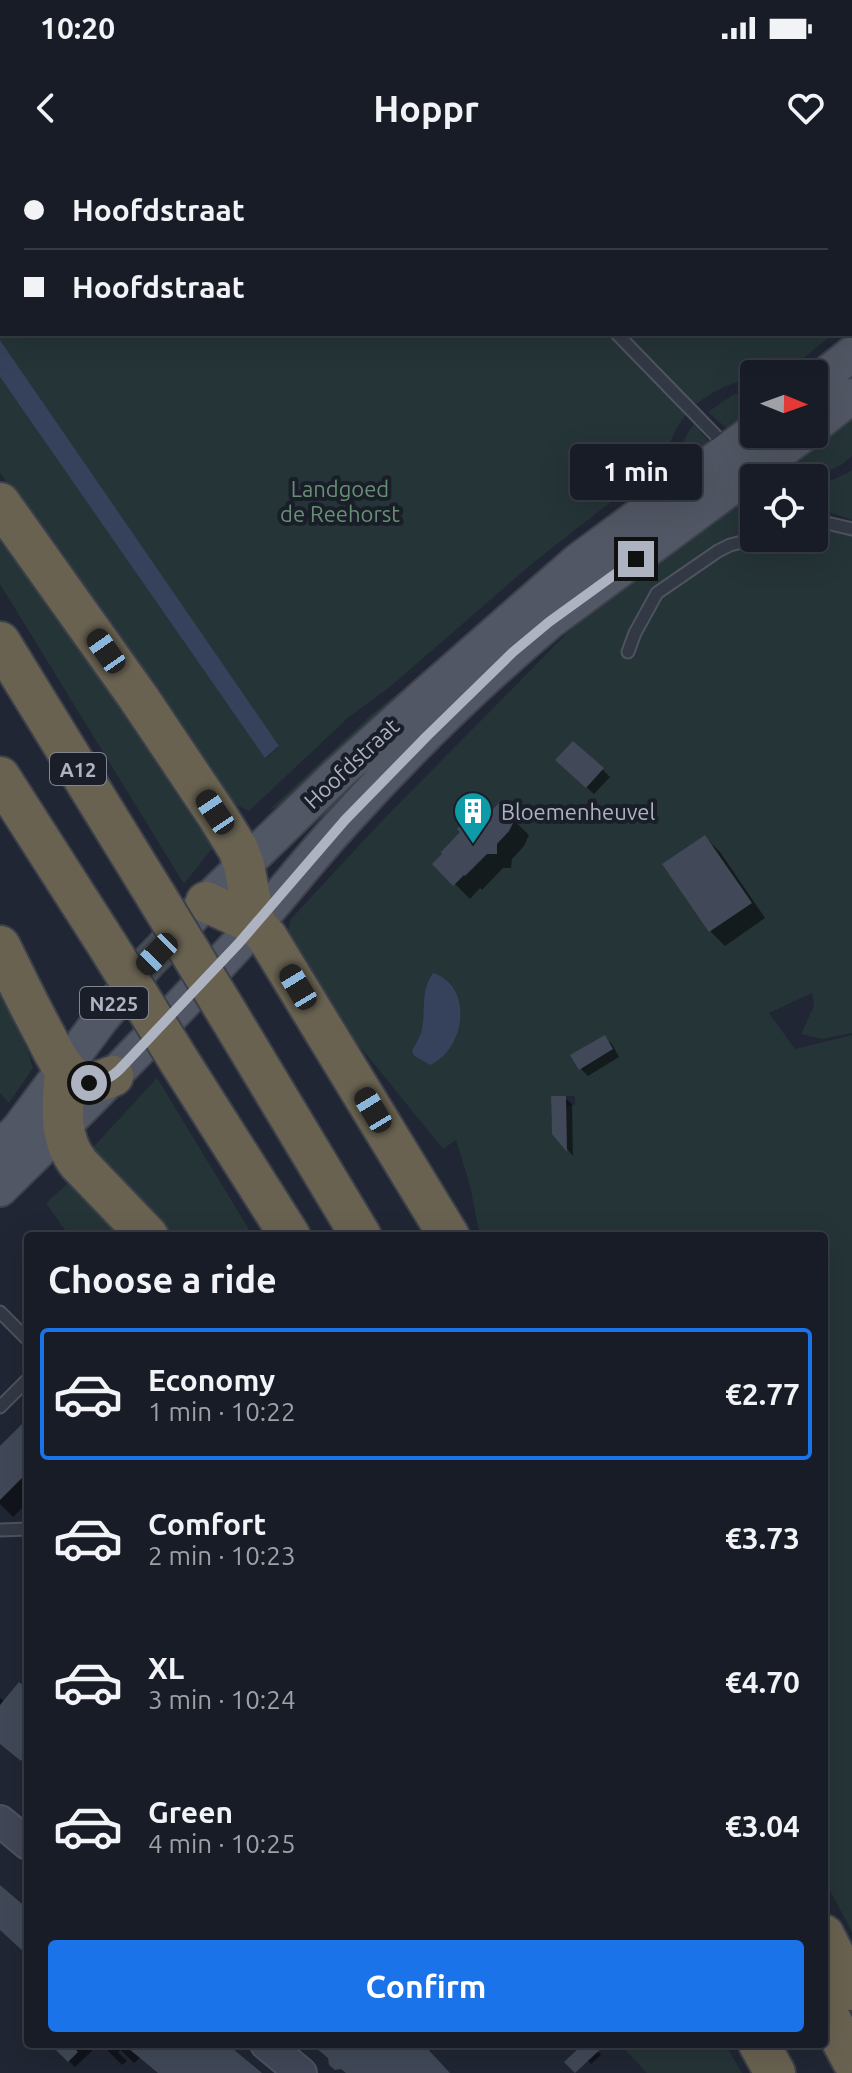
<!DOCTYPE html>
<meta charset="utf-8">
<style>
body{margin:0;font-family:Ubuntu,sans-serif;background:#252932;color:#f1f3f6;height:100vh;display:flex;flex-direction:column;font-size:30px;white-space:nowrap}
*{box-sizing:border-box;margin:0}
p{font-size:26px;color:#9fa1a7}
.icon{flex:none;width:44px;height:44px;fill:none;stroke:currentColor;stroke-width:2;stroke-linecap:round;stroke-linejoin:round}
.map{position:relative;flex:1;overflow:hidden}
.panel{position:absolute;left:24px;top:1072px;width:804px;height:816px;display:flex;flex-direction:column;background:#181c26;border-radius:8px;box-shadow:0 8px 32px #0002,0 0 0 2px #363a43}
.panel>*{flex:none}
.top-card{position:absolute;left:0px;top:0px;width:852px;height:176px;box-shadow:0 8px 32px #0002,0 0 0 2px #363a43;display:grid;align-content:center;height:176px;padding:0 24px;background:#181c26}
.needle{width:52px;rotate:91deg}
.fabs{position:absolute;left:740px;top:200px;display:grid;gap:16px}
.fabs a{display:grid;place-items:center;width:88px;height:88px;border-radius:8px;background:#181c26;box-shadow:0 8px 32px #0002,0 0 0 2px #363a43;font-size:40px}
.end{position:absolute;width:36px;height:36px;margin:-18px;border:10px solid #adb3c1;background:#111;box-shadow:0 0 0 4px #111}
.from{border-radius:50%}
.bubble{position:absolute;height:56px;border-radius:8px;background:#181c26;box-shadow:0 8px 32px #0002,0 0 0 2px #363a43;font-size:26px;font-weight:700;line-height:56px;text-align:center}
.car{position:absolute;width:24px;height:48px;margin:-24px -12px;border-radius:10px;box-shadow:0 0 6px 2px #0007;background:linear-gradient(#222 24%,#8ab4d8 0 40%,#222 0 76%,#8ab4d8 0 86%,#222 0)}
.top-card b{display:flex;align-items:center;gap:28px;height:76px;font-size:30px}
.top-card b+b{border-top:2px solid #363a43}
.top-card i{width:20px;height:20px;background:#f1f3f6}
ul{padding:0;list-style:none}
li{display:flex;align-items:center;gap:24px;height:132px;margin:0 16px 12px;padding:0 8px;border:4px solid transparent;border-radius:8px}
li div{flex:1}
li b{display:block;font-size:30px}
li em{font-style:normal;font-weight:700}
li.current{border-color:#1a73e8}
li>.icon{width:72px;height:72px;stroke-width:1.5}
h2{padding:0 24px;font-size:36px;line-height:96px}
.button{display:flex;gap:16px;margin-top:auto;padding:16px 24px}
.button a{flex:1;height:92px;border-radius:8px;background:#1a73e8;color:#fff;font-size:32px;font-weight:700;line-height:92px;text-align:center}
.status{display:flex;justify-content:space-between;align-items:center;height:56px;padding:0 40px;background:#181c26;direction:ltr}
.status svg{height:22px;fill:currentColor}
header{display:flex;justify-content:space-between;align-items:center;height:104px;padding:0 24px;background:#181c26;font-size:36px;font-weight:700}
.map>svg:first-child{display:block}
.green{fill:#253437;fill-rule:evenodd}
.water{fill:#36425b}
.shadow{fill:#0007}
.building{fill:#414958}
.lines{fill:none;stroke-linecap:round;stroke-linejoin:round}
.lane-casing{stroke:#4e535f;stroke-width:15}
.secondary-casing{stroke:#4e535f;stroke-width:34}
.primary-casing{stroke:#3d424d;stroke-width:38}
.highway-casing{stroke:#3b404b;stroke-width:44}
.lane{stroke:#333944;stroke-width:11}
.secondary{stroke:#414757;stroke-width:30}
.primary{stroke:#515764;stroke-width:34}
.highway{stroke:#696251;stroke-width:40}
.highway-bridge-casing{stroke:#3b404b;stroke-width:44;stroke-linecap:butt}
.highway-bridge{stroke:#696251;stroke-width:40}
.route{stroke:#adb3c1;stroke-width:10}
.labels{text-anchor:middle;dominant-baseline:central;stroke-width:8;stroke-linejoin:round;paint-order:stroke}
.shield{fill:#191e28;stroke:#818693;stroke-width:2}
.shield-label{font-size:20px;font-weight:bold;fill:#adb3c1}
.park-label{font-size:22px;fill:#678f74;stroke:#191e28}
.street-label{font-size:22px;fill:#adb3c1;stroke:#191e28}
.poi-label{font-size:22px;fill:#adb3c1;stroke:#191e28;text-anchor:start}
</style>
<div class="status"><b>10:20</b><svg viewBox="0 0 49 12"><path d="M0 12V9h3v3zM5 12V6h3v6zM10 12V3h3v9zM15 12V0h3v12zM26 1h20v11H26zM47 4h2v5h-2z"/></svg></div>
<header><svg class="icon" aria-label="back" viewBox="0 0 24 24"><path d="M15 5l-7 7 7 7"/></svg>Hoppr<svg class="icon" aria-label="heart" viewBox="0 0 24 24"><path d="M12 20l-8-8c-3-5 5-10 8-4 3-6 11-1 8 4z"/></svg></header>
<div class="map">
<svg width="852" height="1913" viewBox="0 0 852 1913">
<rect width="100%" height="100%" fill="#202633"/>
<path class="green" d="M0,0H852V158L850,160V2H2V174H833L790,209L773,214H754V218C725,223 695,239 679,264C672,275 669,289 661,299C658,304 653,309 648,313L534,402L391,526L349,557L249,651L232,643L0,313V217L266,598L279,587L0,180Z
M734,234L742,235L754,257L731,270L726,268L708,252Z
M852,248V296C832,315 813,317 794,295Z
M694,264L706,278L709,284L287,642L268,651L372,554L428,509L544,410L659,319L675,300L687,274Z
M852,310V360L814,347V330C825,321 840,318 852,310Z
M754,331V378H814V366L852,375V873L822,879L801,874L814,846L812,833L769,853L795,889L852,875V1772L824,1719V1076H480L470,1026L456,980L443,989L340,862L288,775L290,760L379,664L567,473L585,457L597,450L598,447ZM451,824L461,854L430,905L414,896L413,887ZM551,936H575V945L566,946V962H551Z
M0,371L219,680L184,724L0,424Z
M0,834L28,891L33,908L9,943L0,933Z
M157,918L253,1076H173L86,995Z
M76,1016L137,1076H69L46,1043Z
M620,1884H725L742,1913H647Z"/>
<path class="water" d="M0,180L279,586L265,598L0,217Z
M433,813C474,826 466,889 430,905L414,896L412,891C414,885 419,879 421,873C427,852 419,832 433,813Z"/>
<path class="shadow" d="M565,608L602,609L610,617L594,634Z
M499,646L529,675L524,686L512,699L511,708H503L482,730L480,728L470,739L435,704L474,660L489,656Z
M705,677L720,692L765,758L725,786L710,771Z
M604,877L612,884L619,897L588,916L581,909L573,896Z
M565,938L572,944L573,996L554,973Z
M28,1261V1342L13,1357L0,1344V1289Z
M28,1532V1606L0,1582V1538L5,1542Z
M64,1884H99L75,1907L58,1890Z
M101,1884H224L259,1913H159L141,1897L134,1903L121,1890L118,1892L127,1901L122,1905Z
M586,1884H590L601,1895L591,1904L579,1890Z"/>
<path class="building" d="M573,581L604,608L586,628L555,600Z
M499,643L515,659L509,671L497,684V694H487L465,716L464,715L453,726L432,704L442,694L441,692L460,672L457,669L471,654L474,658L484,648L489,653Z
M705,675L752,743L709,772L662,704Z
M605,875L613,889L579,910L570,895Z
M551,936H566L567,992L552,974Z
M28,1258V1312L0,1340V1286Z
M19,1522L28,1529V1592L21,1601L0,1584V1545Z
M0,1725L28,1749V1796L0,1770Z
M50,1884H70L78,1892L68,1902Z
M123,1884H227L262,1913H158Z
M311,1884H423L450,1913H346L341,1909L335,1910L329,1905L328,1898Z
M583,1884H606L575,1913L564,1902Z"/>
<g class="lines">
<defs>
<path id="lane" d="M449,0L451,2
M617,174L725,285
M814,360L852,369
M628,492L635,473L657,433L718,391L730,385L758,378
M0,1152L28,1180
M0,1247L28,1219
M0,1370L28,1369"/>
<path id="secondary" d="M0,1661L28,1684
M266,1884L301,1913"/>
<path id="primary" d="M814,224L852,194
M814,266L852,236
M0,988L19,969L101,859L145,806L206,742L339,613L424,536L578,401L754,271
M0,1029C81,950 160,869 237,785C274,745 307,701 344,661C406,592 478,522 549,462L804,274"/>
<path id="highway" d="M0,343L138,537L215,652L238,689L244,705L255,764
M0,482L156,736
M0,617L108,786
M206,742L255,764L267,777L449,1076
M0,786C15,816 29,846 45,875C52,889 60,907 72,916C86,926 99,922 113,916
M229,856L361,1076
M181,904L290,1076
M65,909C63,942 57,977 79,1004L148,1076
M824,1775L852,1830
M824,1847L852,1900
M759,1884L775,1913"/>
</defs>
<use href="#lane" class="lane-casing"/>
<use href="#secondary" class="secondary-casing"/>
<use href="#primary" class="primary-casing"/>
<use href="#highway" class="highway-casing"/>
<use href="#lane" class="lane"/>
<use href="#secondary" class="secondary"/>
<use href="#primary" class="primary"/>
<use href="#highway" class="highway"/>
<defs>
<path id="highway-bridge" d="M156,736L229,856
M108,786L181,904"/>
</defs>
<use href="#highway-bridge" class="highway-bridge-casing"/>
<use href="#highway-bridge" class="highway-bridge"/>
</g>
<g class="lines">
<path class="route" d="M89,923C101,921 110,919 119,910L239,783L345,660L427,576L513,492L549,462L636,399"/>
</g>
<defs>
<symbol id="building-pin" viewBox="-11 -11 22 30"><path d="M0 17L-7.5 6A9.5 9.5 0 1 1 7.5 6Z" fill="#0f9aa8" stroke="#191e28"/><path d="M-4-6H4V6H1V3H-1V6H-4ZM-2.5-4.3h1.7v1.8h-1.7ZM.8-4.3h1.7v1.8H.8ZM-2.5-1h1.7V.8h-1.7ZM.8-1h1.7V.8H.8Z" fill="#fff"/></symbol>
</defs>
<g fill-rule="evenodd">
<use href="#building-pin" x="451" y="629" width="44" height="60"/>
</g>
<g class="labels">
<g class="shield">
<rect x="50" y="593" width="56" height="32" rx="6"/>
<rect x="80" y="827" width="68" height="32" rx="6"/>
</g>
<g class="shield-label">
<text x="78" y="609">A12</text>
<text x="114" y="843">N225</text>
</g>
<g class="park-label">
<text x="340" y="328">Landgoed<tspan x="340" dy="25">de Reehorst</tspan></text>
</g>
<g class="street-label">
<text transform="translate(351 603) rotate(-43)">Hoofdstraat</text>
</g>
<g class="poi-label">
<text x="501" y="651">Bloemenheuvel</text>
</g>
</g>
</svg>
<div class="fabs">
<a><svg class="needle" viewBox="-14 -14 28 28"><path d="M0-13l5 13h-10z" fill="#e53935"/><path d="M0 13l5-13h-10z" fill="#9fa1a7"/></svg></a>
<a><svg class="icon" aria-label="locate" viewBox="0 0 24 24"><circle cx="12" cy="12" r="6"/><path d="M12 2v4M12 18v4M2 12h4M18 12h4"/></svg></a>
</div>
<i class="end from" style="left:89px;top:923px"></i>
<i class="end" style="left:636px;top:399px"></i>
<div class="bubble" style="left:570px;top:284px;width:132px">1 min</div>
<i class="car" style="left:106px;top:491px;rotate:325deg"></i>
<i class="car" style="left:215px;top:652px;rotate:326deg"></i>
<i class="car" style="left:157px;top:794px;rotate:224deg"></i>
<i class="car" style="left:298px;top:827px;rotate:329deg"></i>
<i class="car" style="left:373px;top:950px;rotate:329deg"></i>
<div class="top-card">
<b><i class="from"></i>Hoofdstraat</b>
<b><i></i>Hoofdstraat</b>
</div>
<section class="panel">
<h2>Choose a ride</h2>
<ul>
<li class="current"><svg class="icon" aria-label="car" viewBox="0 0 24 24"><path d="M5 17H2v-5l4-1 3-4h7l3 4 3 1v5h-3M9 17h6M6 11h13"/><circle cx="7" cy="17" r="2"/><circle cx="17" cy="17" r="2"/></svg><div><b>Economy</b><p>1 min · 10:22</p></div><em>€2.77</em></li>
<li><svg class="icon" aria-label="car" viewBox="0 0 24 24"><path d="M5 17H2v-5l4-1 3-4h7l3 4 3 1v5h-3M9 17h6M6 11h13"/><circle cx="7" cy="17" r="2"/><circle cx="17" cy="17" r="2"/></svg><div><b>Comfort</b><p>2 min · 10:23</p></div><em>€3.73</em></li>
<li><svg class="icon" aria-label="car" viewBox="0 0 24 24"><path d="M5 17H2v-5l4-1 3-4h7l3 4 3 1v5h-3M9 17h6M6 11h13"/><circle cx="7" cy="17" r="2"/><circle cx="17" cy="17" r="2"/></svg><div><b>XL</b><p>3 min · 10:24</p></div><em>€4.70</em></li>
<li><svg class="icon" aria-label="car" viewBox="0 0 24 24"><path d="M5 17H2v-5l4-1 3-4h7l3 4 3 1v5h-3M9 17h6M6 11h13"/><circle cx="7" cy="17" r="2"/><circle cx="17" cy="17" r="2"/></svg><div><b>Green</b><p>4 min · 10:25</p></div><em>€3.04</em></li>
</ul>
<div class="button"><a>Confirm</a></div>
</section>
</div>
